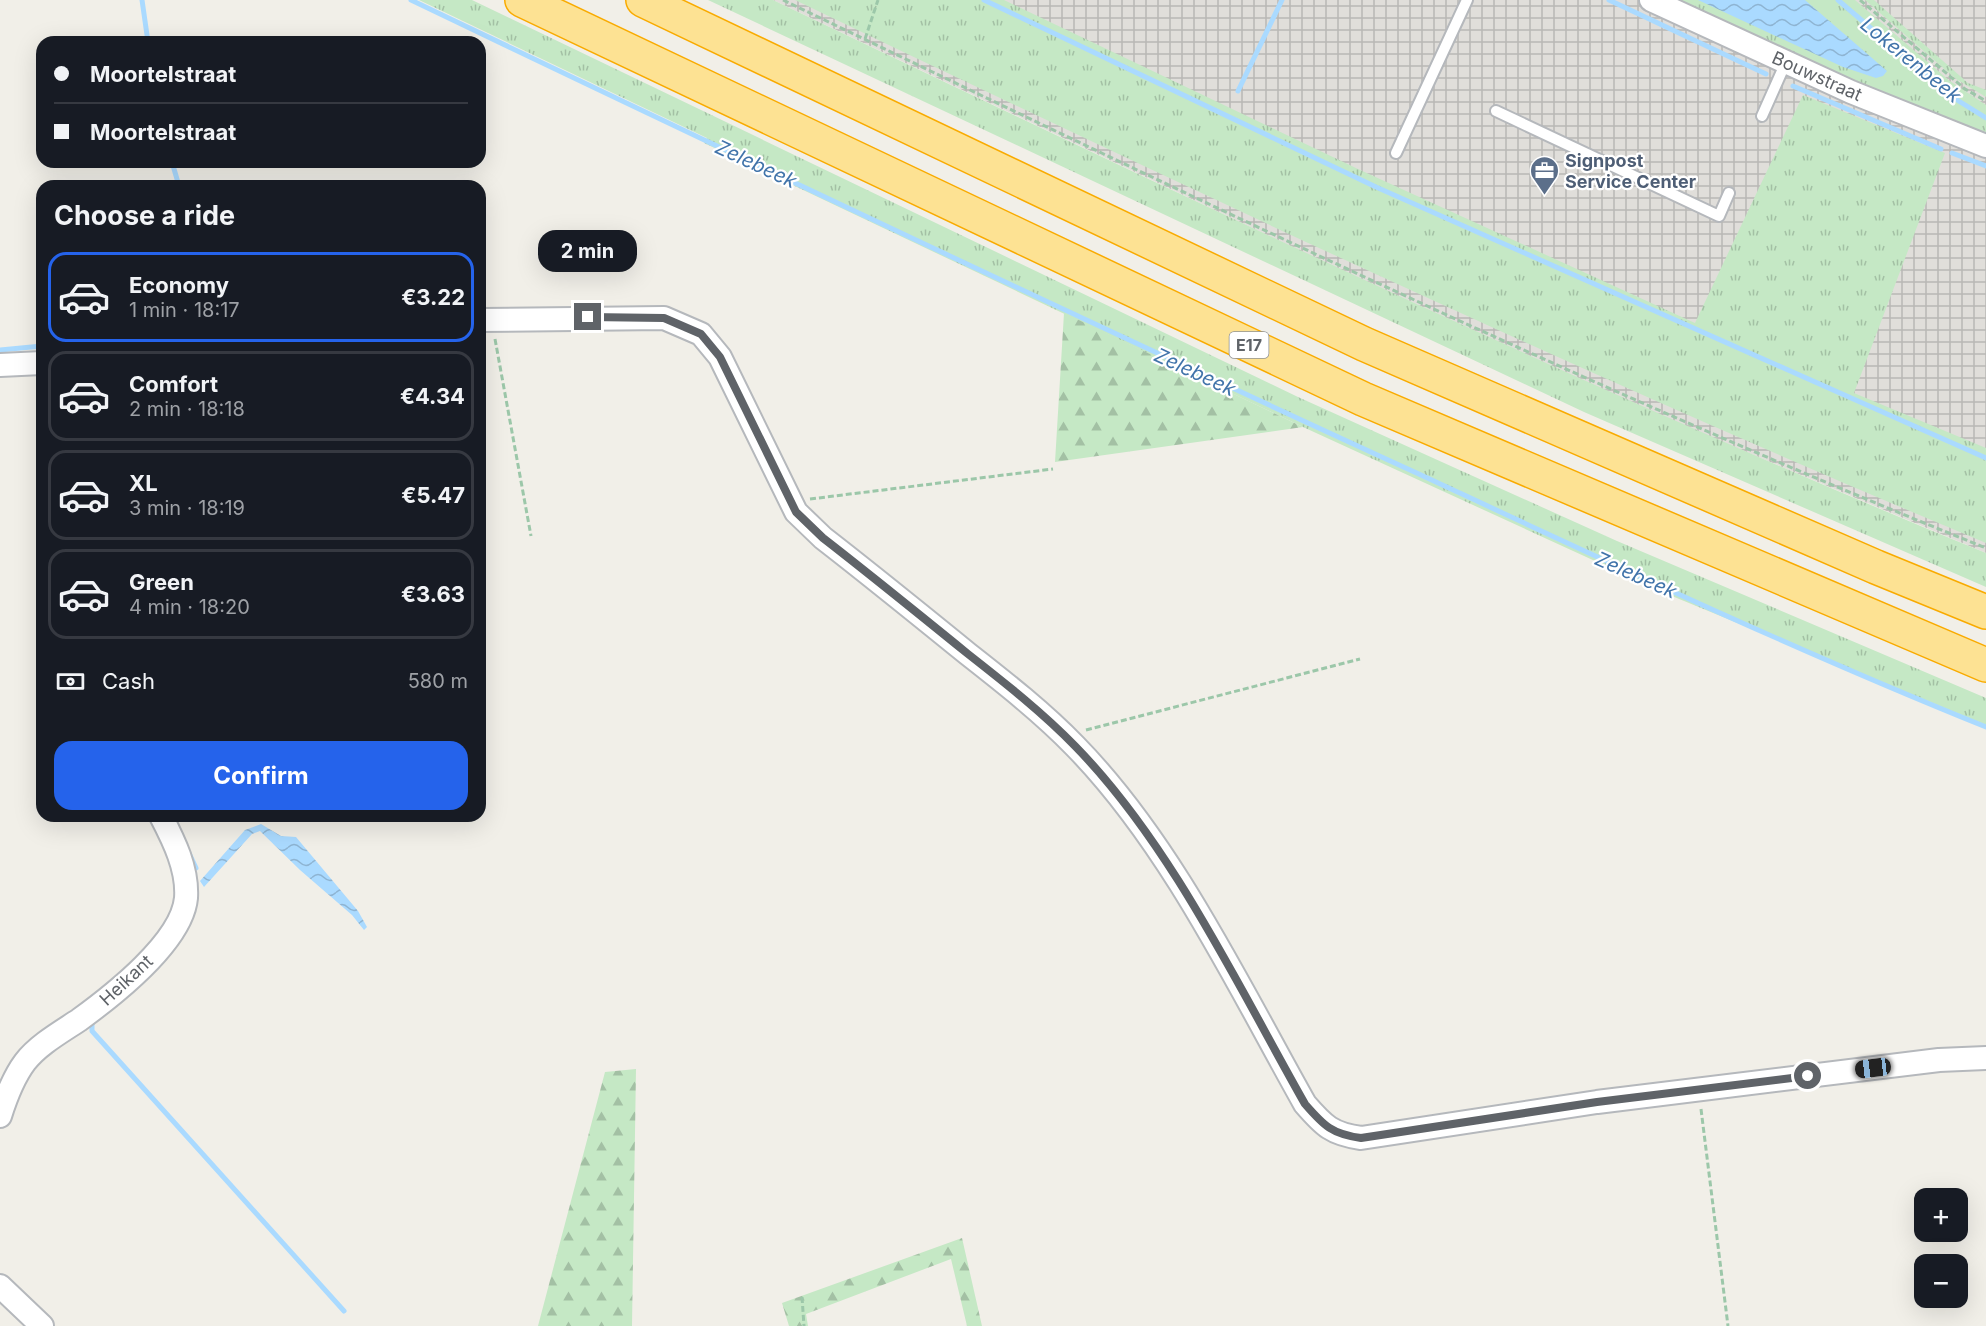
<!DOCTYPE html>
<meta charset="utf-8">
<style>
body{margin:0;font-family:Inter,sans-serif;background:#242831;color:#f1f3f6;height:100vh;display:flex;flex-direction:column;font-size:22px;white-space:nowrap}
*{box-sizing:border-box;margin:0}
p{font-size:20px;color:#9ea1a6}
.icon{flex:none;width:33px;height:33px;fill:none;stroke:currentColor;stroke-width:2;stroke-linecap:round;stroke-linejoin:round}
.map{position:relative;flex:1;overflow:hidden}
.sheet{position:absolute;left:36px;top:180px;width:450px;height:642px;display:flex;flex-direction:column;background:#171b24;border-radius:18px;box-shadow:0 6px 24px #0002}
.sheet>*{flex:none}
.hud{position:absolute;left:36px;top:36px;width:450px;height:132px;border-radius:18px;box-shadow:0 6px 24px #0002;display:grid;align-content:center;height:132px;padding:0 18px;background:#171b24}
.fabs{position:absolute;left:1914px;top:1188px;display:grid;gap:12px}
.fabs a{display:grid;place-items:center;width:54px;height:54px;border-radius:12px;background:#171b24;box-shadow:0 6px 24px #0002;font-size:30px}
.end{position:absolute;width:27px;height:27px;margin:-14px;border:8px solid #5f6368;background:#fff;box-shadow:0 0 0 3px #fff}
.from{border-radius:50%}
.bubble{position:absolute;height:42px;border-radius:18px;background:#171b24;box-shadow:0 6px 24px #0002;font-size:20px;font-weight:700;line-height:42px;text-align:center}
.car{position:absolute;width:18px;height:36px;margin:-18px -9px;border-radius:8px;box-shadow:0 0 4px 2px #0007;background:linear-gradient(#222 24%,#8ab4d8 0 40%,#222 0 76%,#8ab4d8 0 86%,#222 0)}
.hud b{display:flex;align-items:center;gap:21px;height:57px;font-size:22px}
.hud b+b{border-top:2px solid #363941}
.hud i{width:15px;height:15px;background:#f1f3f6}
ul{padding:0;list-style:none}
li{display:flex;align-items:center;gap:18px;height:90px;margin:0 12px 9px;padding:0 6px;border:3px solid #363941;border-radius:18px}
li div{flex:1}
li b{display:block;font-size:22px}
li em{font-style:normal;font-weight:700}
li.active{border-color:#2563eb}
li>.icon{width:54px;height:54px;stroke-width:1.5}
h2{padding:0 18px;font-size:27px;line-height:72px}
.pay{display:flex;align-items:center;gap:15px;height:66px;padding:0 18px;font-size:22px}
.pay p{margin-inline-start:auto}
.cta{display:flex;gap:12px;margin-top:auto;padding:12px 18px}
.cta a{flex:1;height:69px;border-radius:18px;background:#2563eb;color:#fff;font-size:24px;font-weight:700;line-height:69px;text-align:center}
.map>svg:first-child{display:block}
.industrial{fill:url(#industrial-grid)}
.grass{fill:url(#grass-tufts)}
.forest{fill:url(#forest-firs)}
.water{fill:url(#water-waves)}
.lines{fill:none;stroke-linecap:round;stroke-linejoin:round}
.stream{stroke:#aadaff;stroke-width:5}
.service-casing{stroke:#b5b8bc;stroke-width:14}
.minor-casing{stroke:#b5b8bc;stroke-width:26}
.motorway-casing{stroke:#f9ab00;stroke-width:36}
.path{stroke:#9cc7a9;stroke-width:3;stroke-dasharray:6 3;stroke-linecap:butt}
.service{stroke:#fff;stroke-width:10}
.minor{stroke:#fff;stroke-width:22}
.motorway{stroke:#fde293;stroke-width:33}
.route{stroke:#5f6368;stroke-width:8}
.labels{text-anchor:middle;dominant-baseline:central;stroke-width:4.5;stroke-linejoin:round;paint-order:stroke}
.shield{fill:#fff;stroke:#8f9295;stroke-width:1.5}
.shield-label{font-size:16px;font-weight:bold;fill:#5f6368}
.street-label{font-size:18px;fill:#5f6368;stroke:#fff}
.service-label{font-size:18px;font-weight:bold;fill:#4e5e75;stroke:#fff;text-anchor:start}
.water-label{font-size:20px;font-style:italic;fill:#4174aa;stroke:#fff}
</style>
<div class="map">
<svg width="1986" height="1326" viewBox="0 0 1986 1326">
<defs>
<pattern id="industrial-grid" width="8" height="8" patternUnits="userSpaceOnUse" patternTransform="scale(1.5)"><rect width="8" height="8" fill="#e0deda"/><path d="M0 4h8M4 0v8" fill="none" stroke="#b9b8b5"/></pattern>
<pattern id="grass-tufts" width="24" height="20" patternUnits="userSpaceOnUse" patternTransform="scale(1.5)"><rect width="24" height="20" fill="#c5e8c5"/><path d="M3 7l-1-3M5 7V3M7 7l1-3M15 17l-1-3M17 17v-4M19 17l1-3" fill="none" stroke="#a3c0a4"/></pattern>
<pattern id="forest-firs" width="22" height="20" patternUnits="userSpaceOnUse" patternTransform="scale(1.5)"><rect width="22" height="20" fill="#c5e8c5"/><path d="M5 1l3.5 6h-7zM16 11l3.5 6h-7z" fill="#a3c0a4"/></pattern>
<pattern id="water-waves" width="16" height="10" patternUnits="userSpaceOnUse" patternTransform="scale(1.5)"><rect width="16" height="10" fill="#aadaff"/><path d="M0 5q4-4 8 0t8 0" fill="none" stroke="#8eb4d2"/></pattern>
</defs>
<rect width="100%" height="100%" fill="#f1efe8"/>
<path class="industrial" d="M773,0H1986V553L1659,415L1322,261Z"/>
<path class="grass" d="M419,0H472L1298,397L1617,541L1986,698V725L1667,594L1303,427L704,143L707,138Z
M708,0H773C1174,192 1575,384 1986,553V587L1584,412Z
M795,0H1004L1358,169L1695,323L1803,95L1945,153L1854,393L1986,448V543C1583,375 1189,189 795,0Z
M1673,0H1855L1950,81L1986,105V137L1871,91Z
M1865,0H1874L1968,83L1986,90V97L1956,79Z"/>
<path class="forest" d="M1064,313L1303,427L1055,462Z
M636,1069L632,1326H538L605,1072Z
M962,1238L982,1326H967L951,1259L806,1314L808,1326H789L782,1303Z"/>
<path class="water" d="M1698,0H1805L1887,71L1883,76L1876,78L1843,67Z
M261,824L281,836L296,837L358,911L367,927L364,930L352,915L300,870L260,831L252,834L204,887L200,881L245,830Z"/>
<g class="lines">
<path class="stream" d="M142,0L148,42
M411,0C747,161 1083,320 1421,475C1608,562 1795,650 1986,727
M984,0L1376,187L1986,458
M1609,0L1766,74
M1838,0L1949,95L1986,118
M1793,86L1941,149
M1238,91L1282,0
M1952,153L1986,166
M172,162L179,186
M0,350L42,346
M189,853L196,868
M92,1020V1031L344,1311"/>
<defs>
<path id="service" d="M1496,111L1719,216L1729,193
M1762,116L1786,62
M1396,153L1467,0"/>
<path id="minor" d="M1651,0L1851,92L1986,146
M480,320L664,318L701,334L720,357L796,512L823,538C872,576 920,615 968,654C1005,683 1043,713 1075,746C1171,844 1238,985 1305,1104C1324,1126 1332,1134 1361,1138L1597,1102L1939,1060L1986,1058
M0,365L42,363
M0,1116C6,1097 13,1078 25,1062C38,1045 61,1032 79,1020C112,996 182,942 186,898C188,869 174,841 161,816
M0,1286L42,1326"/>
<path id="motorway" d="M522,0L1363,399L1986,665
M643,0L1364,344L1876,567L1986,612"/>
</defs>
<use href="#service" class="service-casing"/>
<use href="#minor" class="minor-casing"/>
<use href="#motorway" class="motorway-casing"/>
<path class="path" d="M783,0C1180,191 1577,384 1986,548
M1860,0L1965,89L1986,101
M865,39L878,0
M495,339L531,536
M810,499L1053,469
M1086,730L1360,659
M1701,1109L1728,1326
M802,1297L804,1326"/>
<use href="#service" class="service"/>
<use href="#minor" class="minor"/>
<use href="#motorway" class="motorway"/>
</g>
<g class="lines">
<path class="route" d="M588,317L664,318L701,334L720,357L796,512L823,538C872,576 920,615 968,654C1005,683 1043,713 1075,746C1171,844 1238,986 1305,1104C1324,1126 1332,1134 1361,1138L1597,1102L1808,1076"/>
</g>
<defs>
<symbol id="office-pin" viewBox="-11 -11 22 30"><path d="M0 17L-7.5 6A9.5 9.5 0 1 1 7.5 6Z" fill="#5c6f8a" stroke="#fff"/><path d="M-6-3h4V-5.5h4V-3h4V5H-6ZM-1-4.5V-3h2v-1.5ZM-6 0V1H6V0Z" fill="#fff"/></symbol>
</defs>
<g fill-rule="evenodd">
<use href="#office-pin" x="1528" y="154" width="33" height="45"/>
</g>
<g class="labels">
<rect class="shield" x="1229.5" y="332" width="39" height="26" rx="4.5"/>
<g class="shield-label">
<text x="1249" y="345">E17</text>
</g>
<g class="street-label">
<text transform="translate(1817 76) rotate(24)">Bouwstraat</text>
<text transform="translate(126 980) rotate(-43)">Heikant</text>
</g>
<g class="service-label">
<text x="1565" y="160">Signpost<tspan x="1565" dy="21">Service Center</tspan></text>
</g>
<g class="water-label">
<text transform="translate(1911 60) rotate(39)">Lokerenbeek</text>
<text transform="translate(756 164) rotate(25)">Zelebeek</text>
<text transform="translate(1195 372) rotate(25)">Zelebeek</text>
<text transform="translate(1636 575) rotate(24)">Zelebeek</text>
</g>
</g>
</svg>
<div class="fabs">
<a>+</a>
<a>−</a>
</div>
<i class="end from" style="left:1808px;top:1076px"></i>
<i class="end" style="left:588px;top:317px"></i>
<div class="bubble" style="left:538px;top:230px;width:99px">2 min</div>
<i class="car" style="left:1873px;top:1068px;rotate:263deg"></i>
<div class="hud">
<b><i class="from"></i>Moortelstraat</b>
<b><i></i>Moortelstraat</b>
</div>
<section class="sheet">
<h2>Choose a ride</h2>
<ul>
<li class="active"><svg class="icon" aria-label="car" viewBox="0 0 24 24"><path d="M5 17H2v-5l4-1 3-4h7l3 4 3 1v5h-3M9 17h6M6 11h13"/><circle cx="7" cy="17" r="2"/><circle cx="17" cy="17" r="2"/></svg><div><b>Economy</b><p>1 min · 18:17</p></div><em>€3.22</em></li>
<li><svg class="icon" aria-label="car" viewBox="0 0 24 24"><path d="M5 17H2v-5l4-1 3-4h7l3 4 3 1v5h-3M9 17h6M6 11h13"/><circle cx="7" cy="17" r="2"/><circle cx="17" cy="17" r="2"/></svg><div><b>Comfort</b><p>2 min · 18:18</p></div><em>€4.34</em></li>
<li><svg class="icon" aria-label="car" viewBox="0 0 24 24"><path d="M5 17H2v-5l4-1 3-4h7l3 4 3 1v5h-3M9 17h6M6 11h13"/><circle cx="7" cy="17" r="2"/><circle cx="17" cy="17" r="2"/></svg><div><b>XL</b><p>3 min · 18:19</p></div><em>€5.47</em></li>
<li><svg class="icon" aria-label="car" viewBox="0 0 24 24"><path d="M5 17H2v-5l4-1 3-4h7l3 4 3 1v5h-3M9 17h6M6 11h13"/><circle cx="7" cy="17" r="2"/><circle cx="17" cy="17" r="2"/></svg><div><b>Green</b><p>4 min · 18:20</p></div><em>€3.63</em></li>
</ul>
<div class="pay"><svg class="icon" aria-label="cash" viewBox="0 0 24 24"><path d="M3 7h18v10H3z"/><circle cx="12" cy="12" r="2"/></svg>Cash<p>580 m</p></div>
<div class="cta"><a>Confirm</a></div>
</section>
</div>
